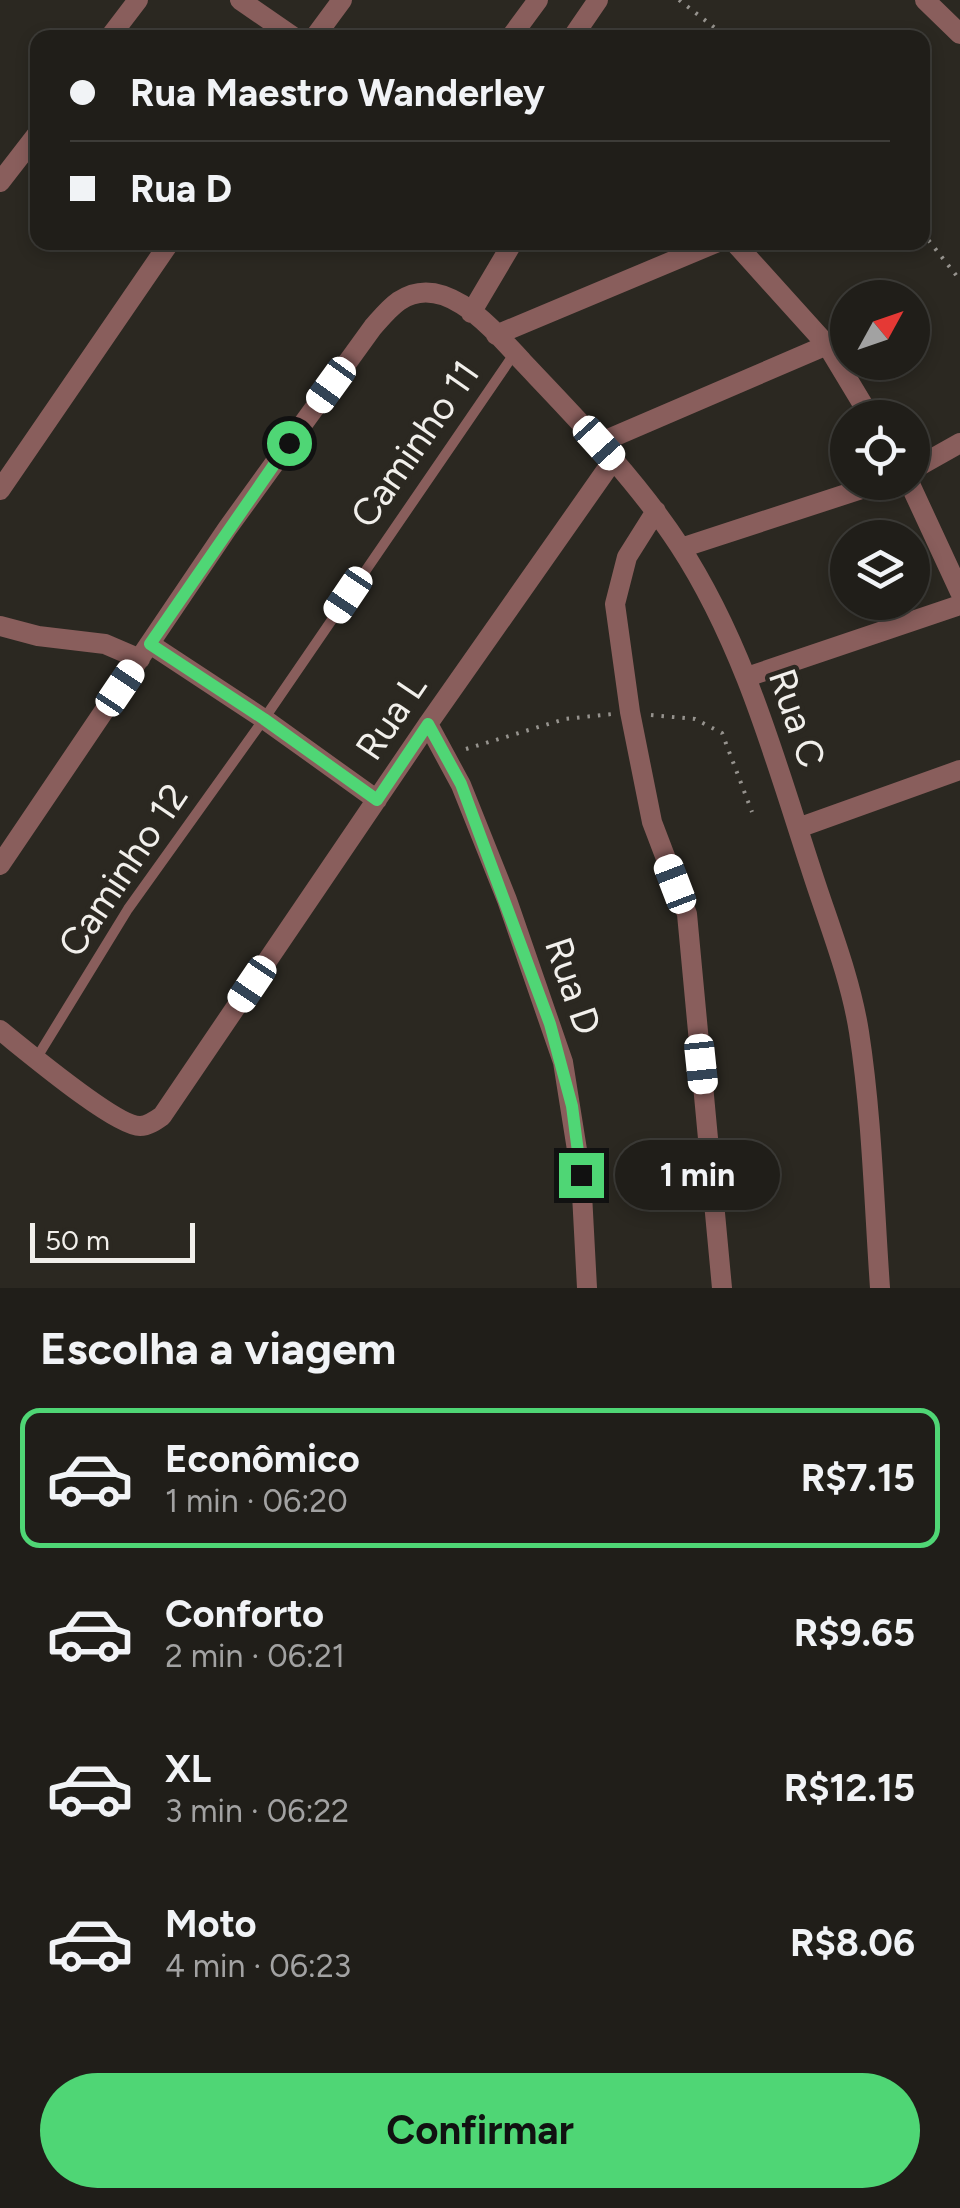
<!DOCTYPE html>
<html lang="pt">
<meta charset="utf-8">
<style>
body{margin:0;font-family:Figtree,sans-serif;background:#282722;color:#f1f3f6;height:100vh;display:flex;flex-direction:column;font-size:38px;white-space:nowrap}
*{box-sizing:border-box;margin:0}
p{font-size:32px;color:#a2a2a2}
.icon{flex:none;width:55px;height:55px;fill:none;stroke:currentColor;stroke-width:2;stroke-linecap:round;stroke-linejoin:round}
.map{position:relative;height:1288px;overflow:hidden}
.sheet{display:flex;flex-direction:column;background:#201e19;flex:1}
.sheet>*{flex:none}
.banner{position:absolute;left:30px;top:30px;width:900px;height:220px;border-radius:20px;box-shadow:0 5px 15px #0003,0 0 0 2px #3d3c38;display:grid;align-content:center;height:220px;padding:0 40px;background:#201e19}
.needle{width:65px;rotate:50deg}
.controls{position:absolute;left:830px;top:280px;display:grid;gap:20px}
.controls a{display:grid;place-items:center;width:100px;height:100px;border-radius:50%;background:#201e19;box-shadow:0 5px 15px #0003,0 0 0 2px #3d3c38;font-size:50px}
.scale{position:absolute;left:30px;bottom:25px;width:165px;box-sizing:border-box;padding-left:10px;border:5px solid #f1efeb;border-top:0;font-size:28px;line-height:35px;white-space:nowrap;color:#f1efeb;-webkit-text-stroke:8px #2b2821;paint-order:stroke}
.end{position:absolute;width:45px;height:45px;margin:-22px;border:12px solid #4fd675;background:#111;box-shadow:0 0 0 5px #111}
.from{border-radius:50%}
.bubble{position:absolute;height:70px;border-radius:35px;background:#201e19;box-shadow:0 5px 15px #0003,0 0 0 2px #3d3c38;font-size:32px;font-weight:700;line-height:70px;text-align:center}
.car{position:absolute;width:30px;height:60px;margin:-30px -15px;border-radius:12px;box-shadow:0 0 8px 2px #0007;background:linear-gradient(#fff 24%,#345 0 40%,#fff 0 76%,#345 0 86%,#fff 0)}
.banner b{display:flex;align-items:center;gap:35px;height:95px;font-size:38px}
.banner b+b{border-top:2px solid #3d3c38}
.banner i{width:25px;height:25px;background:#f1f3f6}
ul{padding:0;list-style:none}
li{display:flex;align-items:center;gap:30px;height:140px;margin:0 20px 15px;padding:0 20px;border:5px solid transparent;border-radius:20px}
li div{flex:1}
li b{display:block;font-size:38px}
li em{font-style:normal;font-weight:700}
li.current{border-color:#4fd675}
li>.icon{width:90px;height:90px;stroke-width:1.5}
h2{padding:0 40px;font-size:45px;line-height:120px}
.action{display:flex;gap:20px;margin-top:auto;padding:20px 40px}
.action a{flex:1;height:115px;border-radius:60px;background:#4fd675;color:#111;font-size:40px;font-weight:700;line-height:115px;text-align:center}
.map>svg:first-child{display:block}
.lines{fill:none;stroke-linecap:round;stroke-linejoin:round}
.path{stroke:#96938e;stroke-width:4;stroke-dasharray:2.5 8;stroke-linecap:butt}
.lane{stroke:#895e5c;stroke-width:10}
.street{stroke:#895e5c;stroke-width:20}
.route{stroke:#4fd675;stroke-width:12}
.labels{text-anchor:middle;dominant-baseline:central;stroke-width:9;stroke-linejoin:round;paint-order:stroke}
.street-label{font-size:38px;fill:#f1efeb;stroke:#2b2821}
</style>
<div class="map">
<svg width="960" height="1288" viewBox="0 0 960 1288">
<rect width="100%" height="100%" fill="#2b2821"/>
<g class="lines">
<path class="path" d="M679,0L728,38
M922,232L960,280
M651,715L695,719L722,733L752,812
M466,749L565,719L612,714"/>
<path class="lane" d="M36,1059L128,909L264,719L514,354"/>
<path class="street" d="M240,0L295,38
M925,0L960,34
M109,38L138,0
M314,38L342,0
M510,38L538,0
M572,38L598,0
M0,182L38,133
M734,242L827,345L871,418
M471,313L513,242
M496,335L718,242
M599,443L827,345
M912,470L960,443
M909,482L960,592
M0,490L170,242
M656,511L627,557L615,604L630,712L652,822L687,914L722,1288
M681,548L883,482
M0,626L38,636L105,644L140,659
M150,644L264,719L377,800
M747,677L960,605
M428,724L461,785L507,900L563,1062L581,1175L587,1288
M798,828L960,770
M0,865L227,529L373,327C381,318 389,308 399,301C445,270 494,331 523,362C578,420 635,478 679,545C743,643 774,756 810,866C827,920 850,975 859,1032C872,1116 874,1203 880,1288
M0,1030C24,1049 115,1126 140,1126C148,1126 155,1121 162,1116L428,724L614,459"/>
</g>
<g class="lines">
<path class="route" d="M289,443L150,644L264,719L377,800L428,724L461,784L550,1024L572,1106L581,1175"/>
</g>
<g class="labels">
<g class="street-label">
<text transform="translate(415 444) rotate(-55)">Caminho 11</text>
<text transform="translate(391 717) rotate(-56)">Rua L</text>
<text transform="translate(797 718) rotate(71)">Rua C</text>
<text transform="translate(123 870) rotate(-56)">Caminho 12</text>
<text transform="translate(573 986) rotate(71)">Rua D</text>
</g>
</g>
</svg>
<div class="controls">
<a><svg class="needle" viewBox="-14 -14 28 28"><path d="M0-13l5 13h-10z" fill="#e53935"/><path d="M0 13l5-13h-10z" fill="#a2a2a2"/></svg></a>
<a><svg class="icon" aria-label="locate" viewBox="0 0 24 24"><circle cx="12" cy="12" r="6"/><path d="M12 2v4M12 18v4M2 12h4M18 12h4"/></svg></a>
<a><svg class="icon" aria-label="layers" viewBox="0 0 24 24"><path d="M12 4l9 5-9 5-9-5zM3 14l9 5 9-5"/></svg></a>
</div>
<div class="scale">50 m</div>
<i class="end from" style="left:289px;top:443px"></i>
<i class="end" style="left:581px;top:1175px"></i>
<div class="bubble" style="left:615px;top:1140px;width:165px">1 min</div>
<i class="car" style="left:331px;top:385px;rotate:216deg"></i>
<i class="car" style="left:599px;top:443px;rotate:138deg"></i>
<i class="car" style="left:348px;top:595px;rotate:214deg"></i>
<i class="car" style="left:120px;top:688px;rotate:34deg"></i>
<i class="car" style="left:675px;top:884px;rotate:339deg"></i>
<i class="car" style="left:252px;top:984px;rotate:214deg"></i>
<i class="car" style="left:701px;top:1064px;rotate:174deg"></i>
<div class="banner">
<b><i class="from"></i>Rua Maestro Wanderley</b>
<b><i></i>Rua D</b>
</div>
</div>
<section class="sheet">
<h2>Escolha a viagem</h2>
<ul>
<li class="current"><svg class="icon" aria-label="car" viewBox="0 0 24 24"><path d="M5 17H2v-5l4-1 3-4h7l3 4 3 1v5h-3M9 17h6M6 11h13"/><circle cx="7" cy="17" r="2"/><circle cx="17" cy="17" r="2"/></svg><div><b>Econômico</b><p>1 min · 06:20</p></div><em>R$7.15</em></li>
<li><svg class="icon" aria-label="car" viewBox="0 0 24 24"><path d="M5 17H2v-5l4-1 3-4h7l3 4 3 1v5h-3M9 17h6M6 11h13"/><circle cx="7" cy="17" r="2"/><circle cx="17" cy="17" r="2"/></svg><div><b>Conforto</b><p>2 min · 06:21</p></div><em>R$9.65</em></li>
<li><svg class="icon" aria-label="car" viewBox="0 0 24 24"><path d="M5 17H2v-5l4-1 3-4h7l3 4 3 1v5h-3M9 17h6M6 11h13"/><circle cx="7" cy="17" r="2"/><circle cx="17" cy="17" r="2"/></svg><div><b>XL</b><p>3 min · 06:22</p></div><em>R$12.15</em></li>
<li><svg class="icon" aria-label="car" viewBox="0 0 24 24"><path d="M5 17H2v-5l4-1 3-4h7l3 4 3 1v5h-3M9 17h6M6 11h13"/><circle cx="7" cy="17" r="2"/><circle cx="17" cy="17" r="2"/></svg><div><b>Moto</b><p>4 min · 06:23</p></div><em>R$8.06</em></li>
</ul>
<div class="action"><a>Confirmar</a></div>
</section>
